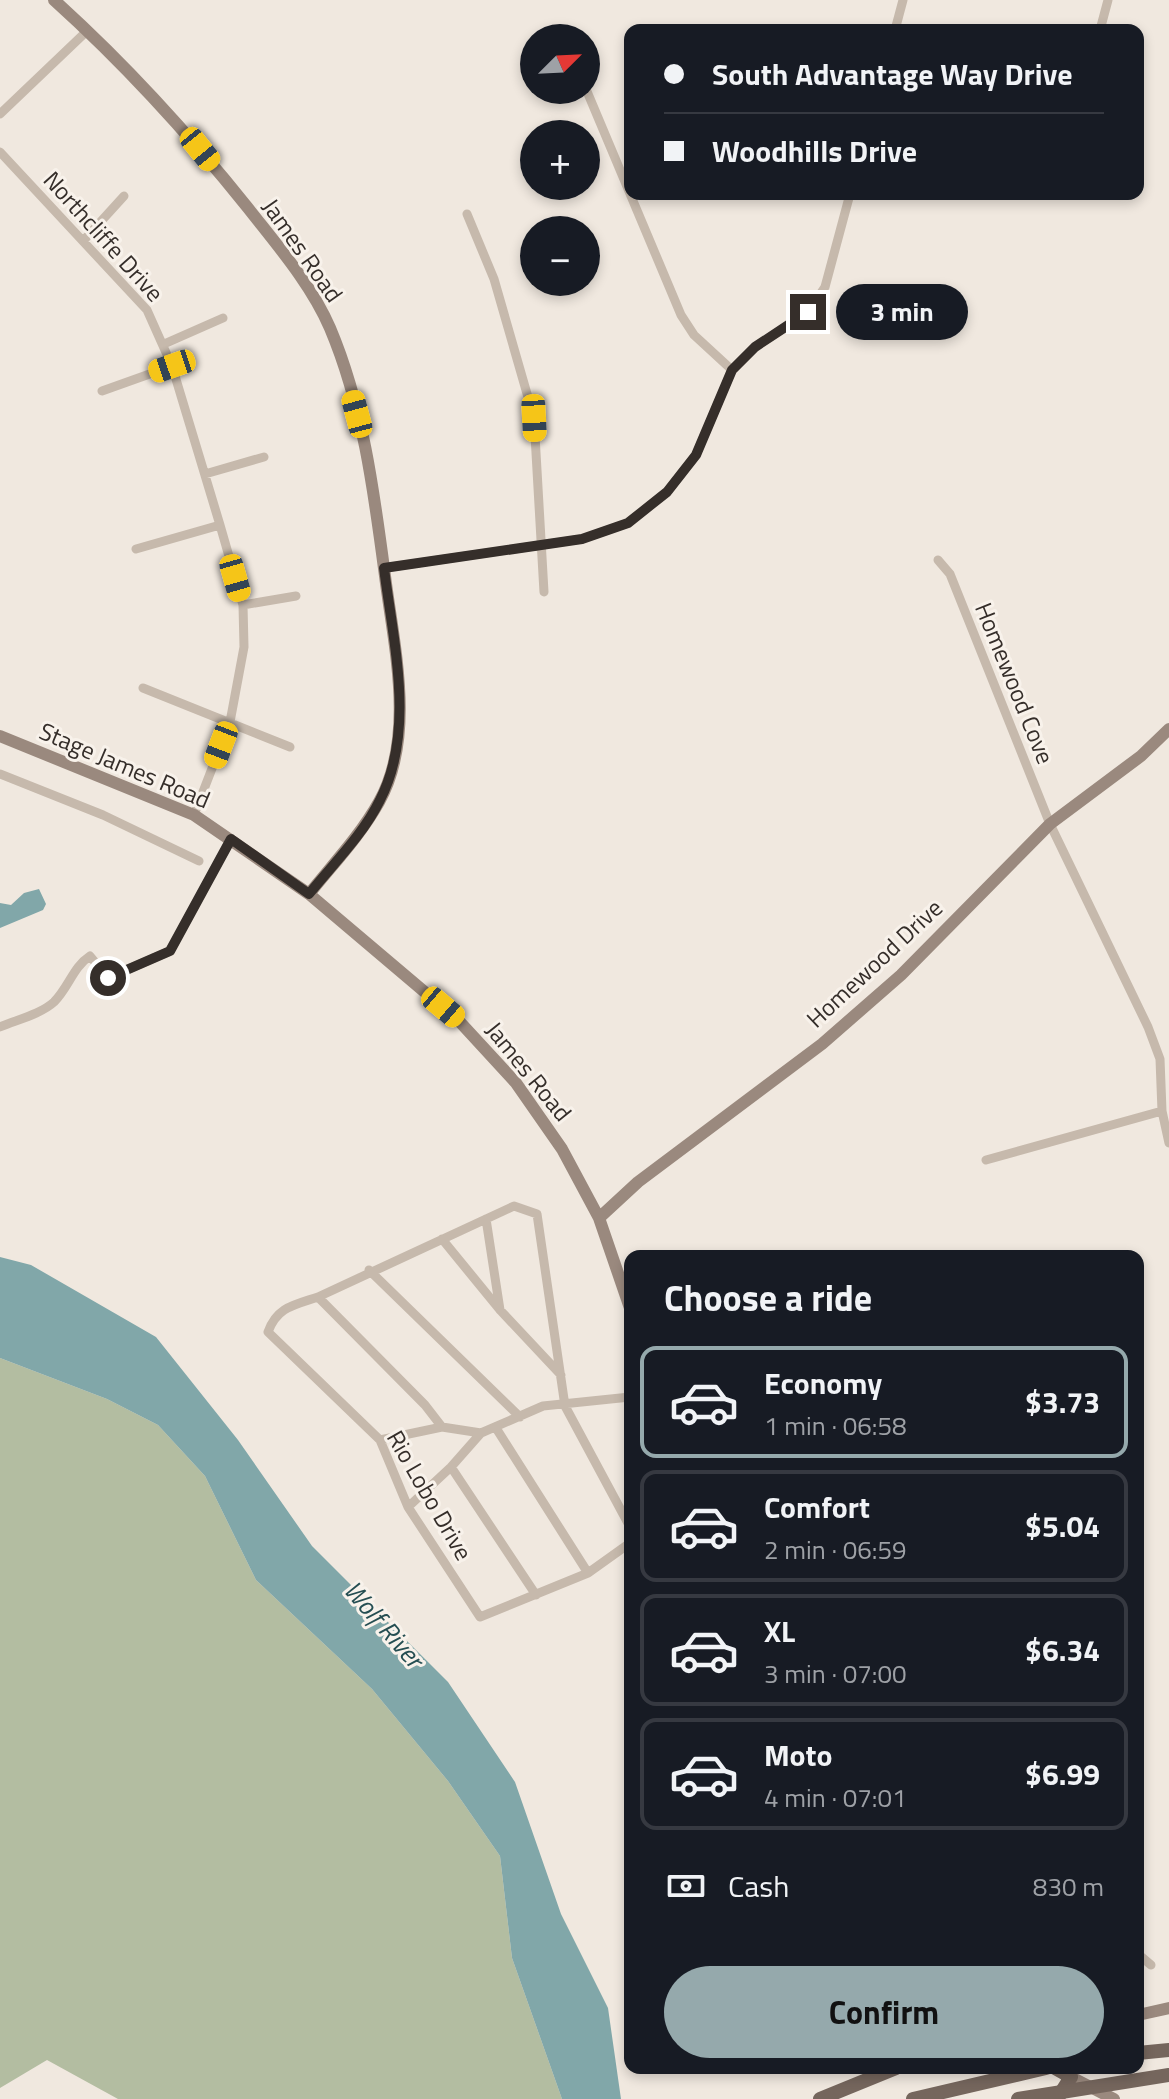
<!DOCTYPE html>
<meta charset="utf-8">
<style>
body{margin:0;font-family:"Titillium Web",sans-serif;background:#242831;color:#f1f3f6;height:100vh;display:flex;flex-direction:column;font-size:30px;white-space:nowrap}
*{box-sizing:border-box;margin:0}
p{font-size:26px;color:#9ea1a6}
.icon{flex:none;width:44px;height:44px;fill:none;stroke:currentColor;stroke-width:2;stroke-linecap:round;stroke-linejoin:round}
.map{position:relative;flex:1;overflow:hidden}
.side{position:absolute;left:624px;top:1250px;width:520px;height:824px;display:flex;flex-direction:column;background:#171b24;border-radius:16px;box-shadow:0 4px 12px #0003}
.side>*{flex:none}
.guide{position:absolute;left:624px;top:24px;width:520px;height:176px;border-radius:16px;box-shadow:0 4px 12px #0003;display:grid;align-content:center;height:176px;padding:0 40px;background:#171b24}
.needle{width:52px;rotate:66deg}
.buttons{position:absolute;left:520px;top:24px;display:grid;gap:16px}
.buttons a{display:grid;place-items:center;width:80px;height:80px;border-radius:50%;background:#171b24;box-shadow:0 4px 12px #0003;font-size:40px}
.end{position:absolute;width:36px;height:36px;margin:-18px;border:10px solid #352e2a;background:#fff;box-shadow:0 0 0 4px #fff}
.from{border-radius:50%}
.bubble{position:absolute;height:56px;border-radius:28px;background:#171b24;box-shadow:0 4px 12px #0003;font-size:26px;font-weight:700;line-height:56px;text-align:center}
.car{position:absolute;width:24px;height:48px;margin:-24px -12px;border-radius:10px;box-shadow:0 0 6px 2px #0007;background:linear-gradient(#f5c518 24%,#345 0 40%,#f5c518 0 76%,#345 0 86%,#f5c518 0)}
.guide b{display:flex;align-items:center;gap:28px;height:76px;font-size:30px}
.guide b+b{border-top:2px solid #363941}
.guide i{width:20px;height:20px;background:#f1f3f6}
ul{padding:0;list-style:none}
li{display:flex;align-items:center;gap:24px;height:112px;margin:0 16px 12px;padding:0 24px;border:4px solid #363941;border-radius:16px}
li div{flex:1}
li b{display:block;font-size:30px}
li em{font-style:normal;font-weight:700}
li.on{border-color:#95a9ac}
li>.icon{width:72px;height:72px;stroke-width:1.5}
h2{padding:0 40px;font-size:36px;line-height:96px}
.pay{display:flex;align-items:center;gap:20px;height:88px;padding:0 40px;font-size:30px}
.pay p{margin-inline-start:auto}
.primary-button{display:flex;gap:16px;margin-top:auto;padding:16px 40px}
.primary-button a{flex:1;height:92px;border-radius:48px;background:#95a9ac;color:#111;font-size:32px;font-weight:700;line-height:92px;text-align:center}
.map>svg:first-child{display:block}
.green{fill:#b3bda1}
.water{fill:#81a7a9}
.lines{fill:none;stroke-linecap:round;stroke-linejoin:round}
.street{stroke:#c6b9ac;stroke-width:9}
.secondary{stroke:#9a897e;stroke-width:12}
.primary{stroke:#75665d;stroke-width:14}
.primary-bridge{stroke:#75665d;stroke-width:14}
.route{stroke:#352e2a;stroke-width:10}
.labels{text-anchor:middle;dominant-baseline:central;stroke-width:6;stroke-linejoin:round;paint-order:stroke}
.street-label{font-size:24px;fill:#352e2a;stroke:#f8f2eb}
.water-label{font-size:26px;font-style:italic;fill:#254e52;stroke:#f8f2eb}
</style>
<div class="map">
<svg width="1169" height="2099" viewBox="0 0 1169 2099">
<rect width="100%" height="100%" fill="#f0e8df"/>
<path class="green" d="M0,1358L107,1399L158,1425L205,1476L256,1580L372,1689L448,1781L500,1856L512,1958L562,2099H118L47,2060L0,2088Z"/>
<path class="water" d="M39,889L46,904L43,910L0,928V903L11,905L24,893Z
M0,1257L31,1265L156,1337L238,1440L312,1546L448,1682L515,1782L561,1914L608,2008L621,2099H562L512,1958L500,1856L448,1781L372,1689L256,1580L205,1476L158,1425L107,1399L0,1358Z"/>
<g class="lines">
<path class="street" d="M895,30L903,0
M1100,30L1108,0
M586,89L681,315L694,335L732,370
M0,114L88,30
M0,152L147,310L172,366L220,525L243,605L244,647L230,722L194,815
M467,214L494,279L534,418L544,592
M84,240L124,196
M164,344L223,318
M102,391L172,366
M205,474L264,457
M136,549L220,525
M938,560L950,574L1050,824L1148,1027L1160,1059L1162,1111L1169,1143
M384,568L582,539L628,523L667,492L696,455L732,370L755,347L808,312L825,287L850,194
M243,605L296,596
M143,688L290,747
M0,774L103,815L199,861
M0,1027C16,1020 41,1014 54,1002C69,987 73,967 90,956L108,978L170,951L231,839
M986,1160L1162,1111
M486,1219L500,1310
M442,1239L500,1310L561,1375
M369,1270L520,1417
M318,1297L425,1405L442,1427
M496,1428L588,1573
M380,1440L442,1427L481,1433
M451,1467L536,1595
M408,1507L451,1467L481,1433L543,1406L630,1397
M630,1527L565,1406L537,1214L514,1206L318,1297C294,1305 277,1307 268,1332L380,1440L408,1507L480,1617L588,1573L630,1543
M1138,1954L1151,1965"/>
<path class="secondary" d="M54,0C125,64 188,133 248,208C277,245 311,284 330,328C363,406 374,492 385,576C394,647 416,736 379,802C360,836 333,864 309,894
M0,736L194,815L309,894L459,1021L516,1083L562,1149L599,1218L630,1308
M599,1218L638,1182L822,1044L901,975L1050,824L1141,756L1169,729
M1138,2015L1169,2008
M1071,2077L1114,2099"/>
<path class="primary" d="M1138,2053L1169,2050
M1055,2068L1071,2077L1057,2099
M820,2099L896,2068
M913,2099L1046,2068"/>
<path class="primary-bridge" d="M1018,2099L1169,2075"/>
</g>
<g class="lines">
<path class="route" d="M108,978L170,951L231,839L309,894C333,864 363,835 380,800C416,730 393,641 384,568L582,539L628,523L667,492L696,455L732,370L755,347L808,312"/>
</g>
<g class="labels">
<g class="street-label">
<text transform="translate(104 236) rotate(48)">Northcliffe Drive</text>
<text transform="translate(303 250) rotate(55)">James Road</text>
<text transform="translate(1015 683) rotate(68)">Homewood Cove</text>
<text transform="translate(125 765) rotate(23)">Stage James Road</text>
<text transform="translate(874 963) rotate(-43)">Homewood Drive</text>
<text transform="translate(529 1071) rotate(51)">James Road</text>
<text transform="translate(430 1495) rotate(60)">Rio Lobo Drive</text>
</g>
<g class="water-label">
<text transform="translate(384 1624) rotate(49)">Wolf River</text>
</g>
</g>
</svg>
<div class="buttons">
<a><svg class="needle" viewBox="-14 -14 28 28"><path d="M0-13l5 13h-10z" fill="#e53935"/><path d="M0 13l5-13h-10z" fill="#9ea1a6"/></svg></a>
<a>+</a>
<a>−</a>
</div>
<i class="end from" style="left:108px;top:978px"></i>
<i class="end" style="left:808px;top:312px"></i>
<div class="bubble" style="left:836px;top:284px;width:132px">3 min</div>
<i class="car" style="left:200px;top:149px;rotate:141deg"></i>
<i class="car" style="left:172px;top:366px;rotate:251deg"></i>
<i class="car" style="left:357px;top:414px;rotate:345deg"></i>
<i class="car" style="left:534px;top:418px;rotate:177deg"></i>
<i class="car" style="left:235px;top:578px;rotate:164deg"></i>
<i class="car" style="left:221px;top:745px;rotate:201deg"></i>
<i class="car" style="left:443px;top:1007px;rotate:130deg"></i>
<div class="guide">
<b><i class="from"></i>South Advantage Way Drive</b>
<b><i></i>Woodhills Drive</b>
</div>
<section class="side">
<h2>Choose a ride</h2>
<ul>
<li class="on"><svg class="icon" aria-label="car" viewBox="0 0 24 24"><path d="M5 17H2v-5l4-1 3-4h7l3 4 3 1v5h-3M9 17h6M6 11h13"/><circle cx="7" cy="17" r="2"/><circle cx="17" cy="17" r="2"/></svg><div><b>Economy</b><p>1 min · 06:58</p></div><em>$3.73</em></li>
<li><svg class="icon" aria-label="car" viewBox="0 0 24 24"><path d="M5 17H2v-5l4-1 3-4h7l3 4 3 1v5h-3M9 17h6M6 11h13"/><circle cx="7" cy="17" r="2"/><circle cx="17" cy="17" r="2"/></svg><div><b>Comfort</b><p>2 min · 06:59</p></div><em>$5.04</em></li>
<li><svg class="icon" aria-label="car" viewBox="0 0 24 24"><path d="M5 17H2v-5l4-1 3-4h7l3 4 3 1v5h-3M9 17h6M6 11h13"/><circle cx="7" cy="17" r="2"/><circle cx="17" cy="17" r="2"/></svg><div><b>XL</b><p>3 min · 07:00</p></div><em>$6.34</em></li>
<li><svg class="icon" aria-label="car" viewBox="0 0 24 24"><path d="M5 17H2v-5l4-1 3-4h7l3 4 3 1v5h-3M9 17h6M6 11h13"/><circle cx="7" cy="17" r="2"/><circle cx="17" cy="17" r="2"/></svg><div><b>Moto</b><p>4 min · 07:01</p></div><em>$6.99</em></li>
</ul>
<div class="pay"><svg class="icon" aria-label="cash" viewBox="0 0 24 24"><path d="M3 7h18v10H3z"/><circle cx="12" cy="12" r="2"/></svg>Cash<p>830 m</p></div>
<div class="primary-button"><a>Confirm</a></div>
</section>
</div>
